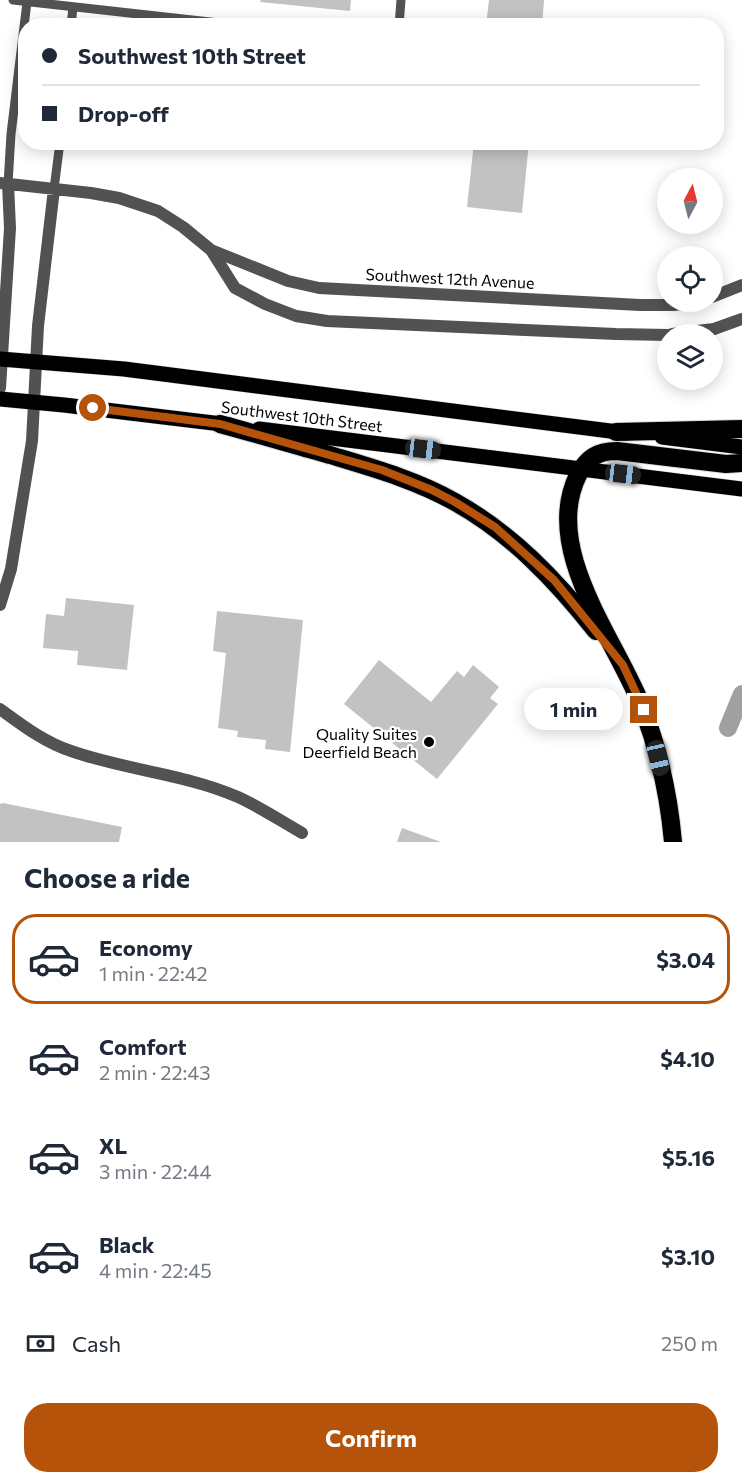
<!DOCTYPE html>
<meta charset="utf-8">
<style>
body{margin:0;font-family:Commissioner,sans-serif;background:#f2f2f3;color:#1f2937;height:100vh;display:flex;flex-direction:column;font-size:22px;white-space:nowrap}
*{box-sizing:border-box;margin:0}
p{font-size:20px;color:#747a83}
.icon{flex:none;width:33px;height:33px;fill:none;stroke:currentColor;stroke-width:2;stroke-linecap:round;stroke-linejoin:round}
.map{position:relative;height:842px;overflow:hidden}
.drawer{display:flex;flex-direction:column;background:#fff;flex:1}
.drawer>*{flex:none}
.guide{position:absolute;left:18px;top:18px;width:706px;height:132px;border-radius:24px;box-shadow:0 3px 15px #0003;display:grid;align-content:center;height:132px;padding:0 24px;background:#fff}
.needle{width:39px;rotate:7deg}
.buttons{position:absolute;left:657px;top:168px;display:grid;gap:12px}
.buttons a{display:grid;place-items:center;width:66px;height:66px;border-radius:50%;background:#fff;box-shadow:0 3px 15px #0003;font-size:30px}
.end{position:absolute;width:27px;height:27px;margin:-14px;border:8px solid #b45309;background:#fff;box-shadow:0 0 0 3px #fff}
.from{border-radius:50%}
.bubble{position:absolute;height:42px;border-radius:21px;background:#fff;box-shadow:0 3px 15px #0003;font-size:20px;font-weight:700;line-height:42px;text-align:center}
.car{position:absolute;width:18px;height:36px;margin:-18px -9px;border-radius:8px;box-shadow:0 0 4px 2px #0007;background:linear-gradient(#222 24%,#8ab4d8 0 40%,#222 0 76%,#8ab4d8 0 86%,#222 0)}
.guide b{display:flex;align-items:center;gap:21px;height:57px;font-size:22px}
.guide b+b{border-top:2px solid #e0e1e3}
.guide i{width:15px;height:15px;background:#1f2937}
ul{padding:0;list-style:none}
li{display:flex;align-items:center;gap:18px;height:90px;margin:0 12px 9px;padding:0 12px;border:3px solid transparent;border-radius:24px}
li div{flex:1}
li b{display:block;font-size:22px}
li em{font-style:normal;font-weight:700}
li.on{border-color:#b45309}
li>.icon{width:54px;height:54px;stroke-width:1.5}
h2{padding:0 24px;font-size:27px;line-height:72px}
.pay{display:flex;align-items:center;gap:15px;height:66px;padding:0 24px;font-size:22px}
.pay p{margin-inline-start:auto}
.action{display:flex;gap:12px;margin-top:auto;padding:12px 24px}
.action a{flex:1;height:69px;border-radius:24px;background:#b45309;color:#fff;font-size:24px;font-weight:700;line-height:69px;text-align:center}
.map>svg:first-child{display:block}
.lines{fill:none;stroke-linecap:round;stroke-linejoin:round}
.canal{stroke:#a0a0a0;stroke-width:18}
.building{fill:#c2c2c2}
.primary-casing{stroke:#dbdbdb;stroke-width:16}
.highway-casing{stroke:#dbdbdb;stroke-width:20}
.lane{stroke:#525252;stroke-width:9}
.street{stroke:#525252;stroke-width:12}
.primary{stroke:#000;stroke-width:15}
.highway{stroke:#000;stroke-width:18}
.route{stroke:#b45309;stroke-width:8}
.poi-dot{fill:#000;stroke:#fff;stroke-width:2}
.labels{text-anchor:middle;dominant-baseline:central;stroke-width:4.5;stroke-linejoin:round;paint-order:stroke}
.street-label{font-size:16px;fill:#000;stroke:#fff}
.poi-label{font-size:16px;fill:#000;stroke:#fff;text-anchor:end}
</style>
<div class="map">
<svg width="742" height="842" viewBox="0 0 742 842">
<rect width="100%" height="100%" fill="#fff"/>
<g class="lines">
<path class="canal" d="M728,728L742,694"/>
</g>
<path class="building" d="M261,0H351L350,11L260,2Z
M489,0H544L542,26H486Z
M474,142H529L522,213L467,207Z
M66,598L134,605L127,670L77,665L78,651L43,648L46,614L64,616Z
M217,611L303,620L290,752L265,749L266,740L237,737L238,731L218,728L226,653L213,651Z
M379,660L431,702L457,671L464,677L473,665L499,687L490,698L498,704L437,779L344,704Z
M3,803L122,827L119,842H0V804Z
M402,828L441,842H397Z"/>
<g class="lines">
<defs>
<path id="primary" d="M0,359L124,369L626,433
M0,399L64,405L230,425
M259,429L742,489
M662,437L742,447"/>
<path id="highway" d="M220,424C257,434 294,445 330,455C373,468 416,480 455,502C512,534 556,580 596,631
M616,432L742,429
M673,842C669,797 659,751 643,709C617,641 541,550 578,475C587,458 597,451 617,451L726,464L742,463"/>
</defs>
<use href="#primary" class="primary-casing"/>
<use href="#highway" class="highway-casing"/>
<path class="lane" d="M13,0L246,26
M71,26L73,7
M399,26L401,0
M8,184L11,134L27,2
M54,189L60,142"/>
<path class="street" d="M0,183L91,193L119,198L158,211L183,227L211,250L235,288L265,304L296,316L327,321L616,334L668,335
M211,250L288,281L319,288L640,305H674L694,302
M712,297L742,285
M672,334L714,329L742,319
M0,388L10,228L8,184
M0,605L11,569L32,441L38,326L54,189
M0,709C22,725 44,742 71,751C125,770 185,774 238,797C260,807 281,821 302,833"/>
<use href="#primary" class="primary"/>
<use href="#highway" class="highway"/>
</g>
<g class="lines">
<path class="route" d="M93,408L220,424L382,470L432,490L455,502L495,527L554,580L623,665L644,710"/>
</g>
<circle class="poi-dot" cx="429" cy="742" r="6"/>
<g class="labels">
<g class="street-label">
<text transform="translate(450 278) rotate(3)">Southwest 12th Avenue</text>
<text transform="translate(302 416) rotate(7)">Southwest 10th Street</text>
</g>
<g class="poi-label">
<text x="417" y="733">Quality Suites<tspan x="417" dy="18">Deerfield Beach</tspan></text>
</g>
</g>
</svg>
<div class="buttons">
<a><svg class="needle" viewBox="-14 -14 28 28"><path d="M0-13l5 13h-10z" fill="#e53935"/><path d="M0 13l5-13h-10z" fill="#747a83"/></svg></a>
<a><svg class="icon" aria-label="locate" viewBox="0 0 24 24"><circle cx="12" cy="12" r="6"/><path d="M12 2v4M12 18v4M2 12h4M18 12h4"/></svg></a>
<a><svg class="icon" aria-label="layers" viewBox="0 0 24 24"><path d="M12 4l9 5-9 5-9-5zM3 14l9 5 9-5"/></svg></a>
</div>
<i class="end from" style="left:93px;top:408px"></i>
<i class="end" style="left:644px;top:710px"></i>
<div class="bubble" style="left:524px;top:688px;width:99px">1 min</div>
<i class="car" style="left:423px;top:449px;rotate:97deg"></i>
<i class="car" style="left:623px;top:474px;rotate:97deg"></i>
<i class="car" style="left:658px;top:758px;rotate:167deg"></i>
<div class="guide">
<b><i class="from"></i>Southwest 10th Street</b>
<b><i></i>Drop-off</b>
</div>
</div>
<section class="drawer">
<h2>Choose a ride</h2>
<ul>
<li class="on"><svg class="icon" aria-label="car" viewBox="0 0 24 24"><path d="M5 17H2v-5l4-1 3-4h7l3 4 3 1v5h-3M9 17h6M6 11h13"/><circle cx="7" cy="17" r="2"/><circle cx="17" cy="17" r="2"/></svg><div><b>Economy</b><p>1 min · 22:42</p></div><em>$3.04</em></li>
<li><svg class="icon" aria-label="car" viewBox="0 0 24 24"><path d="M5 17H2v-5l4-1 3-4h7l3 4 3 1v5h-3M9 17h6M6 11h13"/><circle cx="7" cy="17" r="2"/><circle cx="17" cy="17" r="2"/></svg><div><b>Comfort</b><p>2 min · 22:43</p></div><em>$4.10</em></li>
<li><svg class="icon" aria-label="car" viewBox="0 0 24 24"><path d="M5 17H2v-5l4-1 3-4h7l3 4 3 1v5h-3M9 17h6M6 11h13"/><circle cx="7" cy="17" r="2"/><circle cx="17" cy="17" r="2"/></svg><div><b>XL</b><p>3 min · 22:44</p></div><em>$5.16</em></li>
<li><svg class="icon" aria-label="car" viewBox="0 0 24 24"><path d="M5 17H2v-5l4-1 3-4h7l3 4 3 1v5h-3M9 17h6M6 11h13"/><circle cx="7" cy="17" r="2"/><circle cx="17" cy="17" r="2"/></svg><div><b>Black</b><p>4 min · 22:45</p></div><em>$3.10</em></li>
</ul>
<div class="pay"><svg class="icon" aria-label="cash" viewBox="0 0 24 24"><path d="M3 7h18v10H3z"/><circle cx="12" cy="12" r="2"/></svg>Cash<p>250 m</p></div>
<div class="action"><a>Confirm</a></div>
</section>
